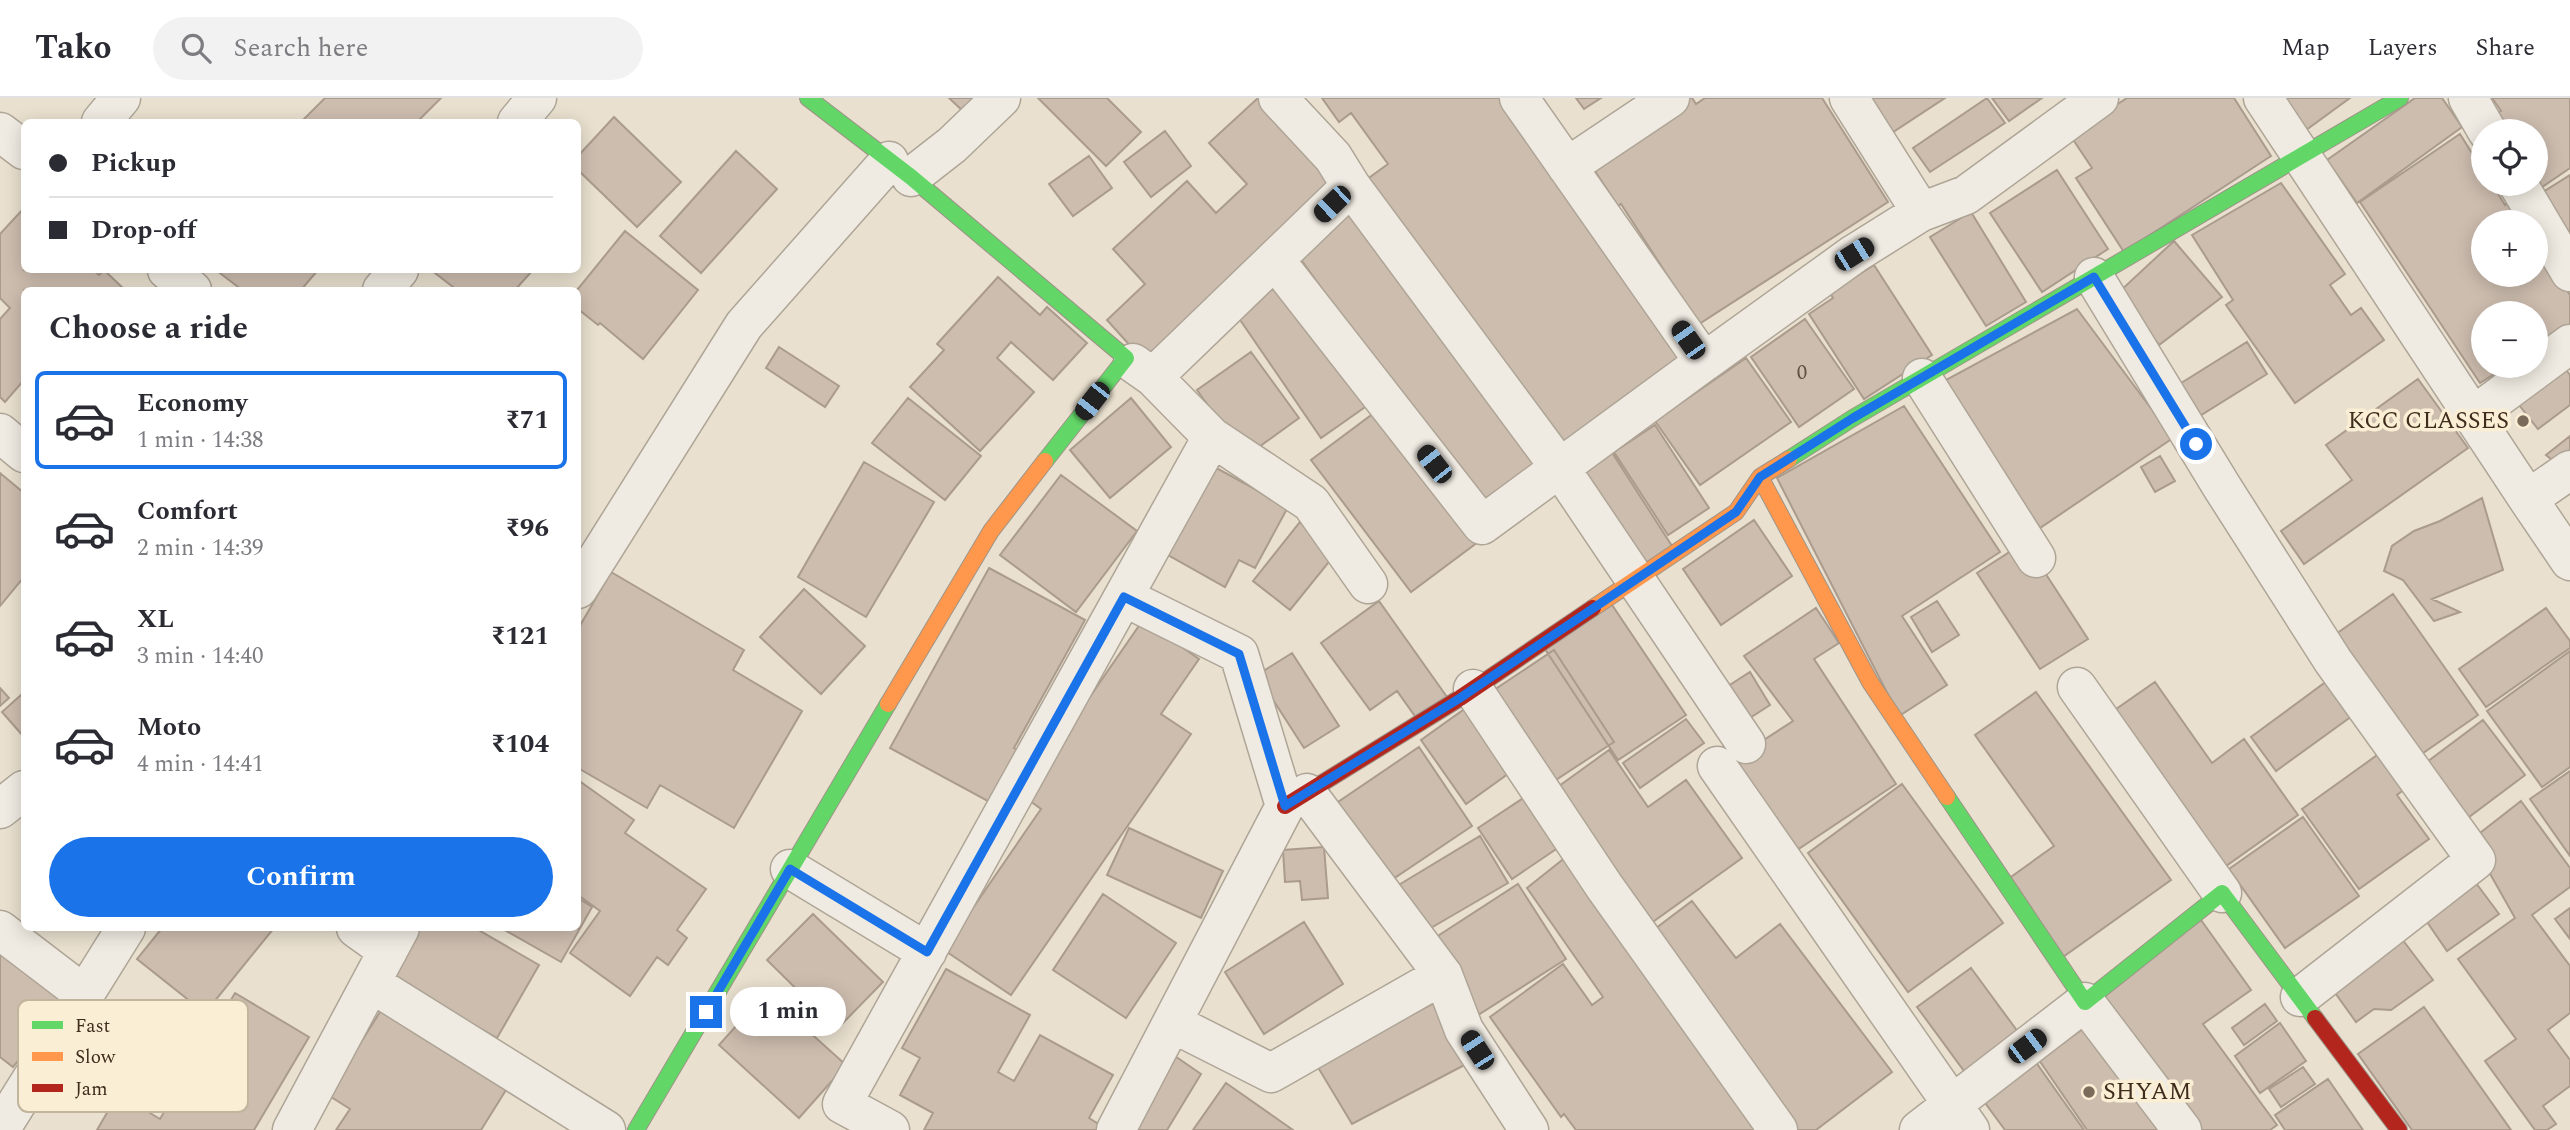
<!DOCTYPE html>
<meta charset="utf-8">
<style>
body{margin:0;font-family:Spectral,serif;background:#f2f2f3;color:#2b2b33;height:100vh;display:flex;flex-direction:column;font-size:26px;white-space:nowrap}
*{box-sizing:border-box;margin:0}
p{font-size:23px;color:#7c7c81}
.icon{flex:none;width:38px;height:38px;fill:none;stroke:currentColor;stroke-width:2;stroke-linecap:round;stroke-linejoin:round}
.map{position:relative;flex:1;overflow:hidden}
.side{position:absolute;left:21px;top:189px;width:560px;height:644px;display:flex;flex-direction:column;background:#fff;border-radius:10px;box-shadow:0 4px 18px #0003}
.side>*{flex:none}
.banner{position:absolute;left:21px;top:21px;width:560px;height:154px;border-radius:10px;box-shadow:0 4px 18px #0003;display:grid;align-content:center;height:154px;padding:0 28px;background:#fff}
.fabs{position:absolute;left:2471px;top:21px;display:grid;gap:14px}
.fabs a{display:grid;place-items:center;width:77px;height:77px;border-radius:50%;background:#fff;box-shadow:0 4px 18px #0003;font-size:35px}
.end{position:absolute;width:32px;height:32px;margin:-16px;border:9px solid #1a73e8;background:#fff;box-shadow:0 0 0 4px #fff}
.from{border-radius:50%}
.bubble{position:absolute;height:49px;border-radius:24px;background:#fff;box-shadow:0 4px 18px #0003;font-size:23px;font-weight:700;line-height:49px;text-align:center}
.car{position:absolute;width:21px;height:42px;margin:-21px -10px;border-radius:9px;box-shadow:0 0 5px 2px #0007;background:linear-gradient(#222 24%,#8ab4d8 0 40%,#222 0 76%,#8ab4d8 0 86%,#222 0)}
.banner b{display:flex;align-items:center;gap:24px;height:66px;font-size:26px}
.banner b+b{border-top:2px solid #e1e1e2}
.banner i{width:18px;height:18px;background:#2b2b33}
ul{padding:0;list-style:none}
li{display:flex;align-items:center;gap:21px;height:98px;margin:0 14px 10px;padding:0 14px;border:4px solid transparent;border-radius:10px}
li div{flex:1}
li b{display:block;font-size:26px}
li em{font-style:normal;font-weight:700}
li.selected{border-color:#1a73e8}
li>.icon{width:63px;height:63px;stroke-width:1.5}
h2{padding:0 28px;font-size:32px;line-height:84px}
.action{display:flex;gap:14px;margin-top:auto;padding:14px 28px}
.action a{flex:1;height:80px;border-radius:42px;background:#1a73e8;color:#fff;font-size:28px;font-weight:700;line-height:80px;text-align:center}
header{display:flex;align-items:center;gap:42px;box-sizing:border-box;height:98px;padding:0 35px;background:#fff;border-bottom:2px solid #e1e1e2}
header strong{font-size:33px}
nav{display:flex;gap:38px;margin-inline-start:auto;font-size:24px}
.search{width:490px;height:63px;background:#f2f2f3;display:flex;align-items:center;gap:18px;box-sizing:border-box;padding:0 24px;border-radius:38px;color:#7c7c81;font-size:26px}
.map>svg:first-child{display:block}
.building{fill:#cdbdaf;stroke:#aa9b8d;stroke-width:2}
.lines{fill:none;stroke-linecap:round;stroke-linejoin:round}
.street-casing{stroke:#aea597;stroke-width:41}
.fast-casing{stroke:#9e9488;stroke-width:18}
.slow-casing{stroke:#9e9488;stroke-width:18}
.jam-casing{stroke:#9e9488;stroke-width:18}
.street{stroke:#f0ebe2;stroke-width:38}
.fast{stroke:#63d668;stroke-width:16}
.slow{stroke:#ff974d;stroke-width:16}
.jam{stroke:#b3261e;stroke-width:16}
.route{stroke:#1a73e8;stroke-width:9}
.poi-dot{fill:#7a6b5b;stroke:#faeed4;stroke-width:2.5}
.labels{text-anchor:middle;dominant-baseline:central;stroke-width:7;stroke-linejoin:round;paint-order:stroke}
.number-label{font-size:21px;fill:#625042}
.poi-label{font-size:24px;fill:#3f2c1d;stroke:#faeed4;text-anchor:end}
.key{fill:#faeed4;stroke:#c2b49d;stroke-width:2}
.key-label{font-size:19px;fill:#3f2c1d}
</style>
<header>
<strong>Tako</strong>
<div class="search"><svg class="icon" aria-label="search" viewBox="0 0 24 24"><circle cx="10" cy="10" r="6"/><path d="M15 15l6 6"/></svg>Search here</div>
<nav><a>Map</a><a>Layers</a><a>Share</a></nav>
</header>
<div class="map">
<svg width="2570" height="1032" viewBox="0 0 2570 1032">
<rect width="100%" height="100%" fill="#e9e0cf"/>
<path class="building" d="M325,0H441L417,24H301Z
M949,0H977L964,14Z
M1038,0H1107L1141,34L1106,68Z
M1258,0H1263L1339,82L1143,262L1107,222L1145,186L1113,151L1187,83L1216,115L1247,86L1209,45Z
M1322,0H1501L1684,256L1558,352L1366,82L1388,66L1351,15L1339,24Z
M1576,0H1601L1584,11Z
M1687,0H1692L1696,6L1705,0H1822L1888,104L1699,226L1621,106L1618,108L1589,64Z
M1857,0H1945L1884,40Z
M1987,0L2005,25L1930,74L1913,50Z
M1992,0H2042L2009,23Z
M2127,0H2234L2271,58L2124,154L2076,80L2092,70L2070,37Z
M2283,0H2350L2306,32Z
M2415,0H2442L2462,29L2357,105L2327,62Z
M2492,0H2570V70L2532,96L2536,86V33H2492L2485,22L2501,13Z
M614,19L681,84L637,129L578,72V58Z
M1165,33L1191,68L1151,99L1124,64Z
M2460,36L2483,73V86H2492L2505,107L2509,104L2522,124H2483V177H2536V145L2570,197V227L2536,249V215H2483V268H2507L2480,285L2360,104Z
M736,53L777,91L701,175L660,138Z
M1089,58L1112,90L1073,118L1049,86Z
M2057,72L2108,151L2042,194L1990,115Z
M2570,77V153L2535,99Z
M2281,85L2345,176L2330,187L2351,217L2361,210L2384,242L2295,305L2226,207L2233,202L2192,137Z
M1356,109L1547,372L1485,418L1297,156Z
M24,110V172H93L99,177L104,172L125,192H24V282L5,304L0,299V221L10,210L0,200V136Z
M1971,114L2026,204L1986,228L1930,139Z
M625,133L698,192L643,261L600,225L598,227L578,211L577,192Z
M2174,143L2222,199L2159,247L2119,194Z
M1874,167L1932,257L1864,301L1809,216L1833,200L1830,195Z
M216,172H318L301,192H242Z
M431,172H533L515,192H457Z
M998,179L1040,217L1047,209L1087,245L1053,282L1011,244L997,260L1034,294L980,353L910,289L944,252L937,246Z
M1281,181L1368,307L1321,340L1234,213Z
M2077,211L2173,340L2040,430L1944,283Z
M1805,221L1854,291L1799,329L1751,259Z
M2247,244L2267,276L2198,319L2178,287Z
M779,249L839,288L825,309L766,270Z
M1251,254L1299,320L1245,359L1197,292Z
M1746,260L1791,324L1700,387L1655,323Z
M2558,262L2570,277V307L2538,331L2512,298Z
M2418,281L2468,350L2304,466L2281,433L2352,382L2326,347Z
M908,300L981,358L945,402L872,345Z
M1131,300L1171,349L1110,400L1070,352Z
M1904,308L2000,454L1902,518L1947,587L1899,618L1777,380Z
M1378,312L1478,444L1411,494L1311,362Z
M1655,327L1709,410L1668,437L1614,354Z
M2570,338V362L2561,369L2546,357Z
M1611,353L1672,448L1638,471L1576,375Z
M2160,358L2175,383L2155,394L2141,369Z
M864,364L934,404L866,519L798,479Z
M1209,366L1288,409L1255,470L1239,462L1225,489L1161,453Z
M0,375L24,395V479L0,508Z
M1061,377L1137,433L1076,514L1000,457Z
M2482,400L2503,472L2432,501L2460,514L2434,523L2403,482L2384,473L2392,448L2414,433L2440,423Z
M1754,422L1792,478L1721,527L1683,471Z
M1300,424L1337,454L1290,512L1253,483Z
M2025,444L2088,541L2040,571L1977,475Z
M989,470L1085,522L1014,650L1024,655L995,707L890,650Z
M611,474L744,552L733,572L802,613L734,730L660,687L647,710L578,670V531Z
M804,491L865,548L821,596L760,539Z
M1604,495L1686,617L1618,662L1537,539Z
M2393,496L2478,617L2410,664L2326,543Z
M1379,503L1447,599L1417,621L1397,593L1370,612L1321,545Z
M1937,503L1959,537L1932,554L1911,519Z
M1816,510L1839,545L1814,561L1896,686L1791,756L1730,664L1793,623L1744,558Z
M2546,510L2570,543V550L2486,609L2459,571Z
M1143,522L1199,561L1161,616L1191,636L1011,897L944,852L1041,711L1022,697Z
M1554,552L1614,644L1548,687L1488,596Z
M2570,553V669L2542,689L2487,613Z
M1292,555L1339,628L1304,650L1257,577Z
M1750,574L1770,607L1742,625L1722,592Z
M2327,583L2352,618L2276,673L2251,639Z
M2155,584L2212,665L2244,641L2298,717L2219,773L2109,616Z
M0,590L9,600L0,608Z
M2036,594L2171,782L2060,861L2004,784L2054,748L1975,637Z
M21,597L24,601V639L2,614Z
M1473,605L1519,668L1466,706L1421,642Z
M1686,621L1704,645L1640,690L1623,665Z
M2483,622L2525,677L2461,725L2419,670Z
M1419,649L1472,728L1387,785L1335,706Z
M1609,652L1648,709L1686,682L1742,760L1647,828L1548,696Z
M2380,655L2406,690L2397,697L2429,741L2359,791L2302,711Z
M2570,673V758L2530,701Z
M578,682L634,722L625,735L706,791L677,832L687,840L668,867L657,859L630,898L570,855L600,813L578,797Z
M1902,686L2003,825L1908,894L1808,755Z
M1537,691L1571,741L1512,781L1478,730Z
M2521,703L2570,770V789L2532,817L2570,868V915L2548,932L2570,962V988L2543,1008L2556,1026L2547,1032H2535L2485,963L2516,941L2458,861L2515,820L2471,742Z
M2303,719L2359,798L2285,850L2229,771Z
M1129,730L1223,773L1201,820L1107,777Z
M1480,738L1508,785L1424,834L1397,788Z
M1324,749L1328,800L1302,802L1300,783L1285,784L1283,752Z
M1571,755L1768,1032H1576L1564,1016L1561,1019L1490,919L1563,866L1592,907L1603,899L1527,790Z
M2476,785L2499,816L2447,853L2425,821Z
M1518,786L1566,861L1478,917L1430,843Z
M1103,796L1176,845L1126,920L1053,872Z
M578,800L592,809L561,864L501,830H578Z
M1692,803L1736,860L1780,826L1892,974L1816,1032H1796L1643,840Z
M2570,810V841L2555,821Z
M813,816L883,884L837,931L767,862Z
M2201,822L2251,892L2203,926L2277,1027L2270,1032H2194L2097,898Z
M1304,824L1343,886L1264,936L1225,874Z
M162,830H274L205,915L137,861Z
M413,830H475L539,867L497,940L385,876Z
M2402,841L2433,882L2391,912L2374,911L2356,924L2333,892Z
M2,854L65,903L13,969L0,959V857Z
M1971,870L2021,938L1967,977L1917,909Z
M946,871L1030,917L998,974L1014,983L1040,937L1113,977L1089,1020L1100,1027L1098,1032H924L933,1015L900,997L920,960L902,950Z
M235,895L309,939L254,1032H97L118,996L160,1021Z
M766,895L846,967L799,1020L719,947Z
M1438,903L1474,962L1352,1026L1316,966Z
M385,906L511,984L481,1032H336L350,1011L328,997Z
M2265,906L2277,923L2244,947L2232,930Z
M2424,909L2511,1032H2412L2358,956Z
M2280,925L2306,963L2260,995L2235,958Z
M2087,928L2159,1032H2087L2039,962Z
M1169,954L1201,976L1167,1032H1126Z
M2030,956L2084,1032H2005L1977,994Z
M2303,969L2315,986L2281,1009L2269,991Z
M2328,981L2363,1032H2285L2275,1017Z
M1226,985L1293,1032H1193Z"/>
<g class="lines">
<defs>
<path id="street" d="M1519,0L1704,264L1854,156L1921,114L1966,97L2099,0
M1849,0L1921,114
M2263,0L2528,401L2570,372
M2468,0L2487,33
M101,24L121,0
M517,24L537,0
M0,34L24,52
M1567,69L1670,0
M911,79L952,47L1001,0
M2518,86L2570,174
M1351,88L1560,370L1746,646
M1275,162L1482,427L1704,264
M167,172L192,192
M2094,179L2222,389L2333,563L2476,762L2300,899
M382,192L399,172
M1133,265L1153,279L1351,88L1333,59L1278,0
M1922,280L2036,460
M2473,318L2570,246
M0,335L24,355
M1212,339L1311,405L1368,486
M2528,401L2570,463
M578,491L744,227L889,63
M2077,589L2222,795
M1473,591L1604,788L1778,1032
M1717,668L1970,1032
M1307,695L1443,877L1464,932L1529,1032
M0,711L24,692
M790,771L927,854
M356,830L388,853
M0,832L85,897
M371,885L606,1032
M1172,925L1271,975L1443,877
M0,1032L126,830
M292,1032L400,830
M890,1032L842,1006L1212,339L1153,279
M1116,1032L1285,708L1239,556L1124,499
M1919,1032L2085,904L2182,1032"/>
<path id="fast" d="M808,0L911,79L1126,260L1045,363
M1789,361L1853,320L2400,0
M1947,699L2085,904L2222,795L2315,920
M636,1032L888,606"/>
<path id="slow" d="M1760,379L1870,584L1947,699
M1593,510L1736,414L1760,379L1789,361
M888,606L991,433L1045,363"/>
<path id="jam" d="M1285,708L1460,600L1593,510
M2315,920L2399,1032"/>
</defs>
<use href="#street" class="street-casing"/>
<use href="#fast" class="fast-casing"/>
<use href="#slow" class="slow-casing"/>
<use href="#jam" class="jam-casing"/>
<use href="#street" class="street"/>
<use href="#fast" class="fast"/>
<use href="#slow" class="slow"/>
<use href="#jam" class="jam"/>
</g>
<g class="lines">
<path class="route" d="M706,914L790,771L927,854L1124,499L1239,556L1285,708L1460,600L1736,414L1760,379L1853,320L2094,179L2196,346"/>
</g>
<g class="poi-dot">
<circle cx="2523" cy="323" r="7"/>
<circle cx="2089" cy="994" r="7"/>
</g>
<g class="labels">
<g class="number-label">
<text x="1802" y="275">0</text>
</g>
<g class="poi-label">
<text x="2509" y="323">KCC CLASSES</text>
<text x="2103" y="994" text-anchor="start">SHYAM</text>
</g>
</g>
<rect x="18" y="902" width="230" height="112" rx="10" class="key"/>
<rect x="32" y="923" width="31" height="8" fill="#63d668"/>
<rect x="32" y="954" width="31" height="9" fill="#ff974d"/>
<rect x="32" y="986" width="31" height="8" fill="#b3261e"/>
<g class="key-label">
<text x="75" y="934">Fast</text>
<text x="75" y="965">Slow</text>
<text x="75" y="997">Jam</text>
</g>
</svg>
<div class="fabs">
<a><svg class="icon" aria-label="locate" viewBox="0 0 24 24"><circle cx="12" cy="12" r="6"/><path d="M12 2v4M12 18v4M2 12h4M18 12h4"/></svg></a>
<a>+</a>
<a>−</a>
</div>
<i class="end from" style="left:2196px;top:346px"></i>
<i class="end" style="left:706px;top:914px"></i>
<div class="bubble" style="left:730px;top:889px;width:116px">1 min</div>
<i class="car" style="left:1332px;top:106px;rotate:226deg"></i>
<i class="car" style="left:1854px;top:156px;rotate:58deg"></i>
<i class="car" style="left:1688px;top:242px;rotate:325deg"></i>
<i class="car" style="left:1092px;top:303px;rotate:218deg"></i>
<i class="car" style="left:1434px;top:366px;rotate:322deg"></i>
<i class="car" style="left:2027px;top:948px;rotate:53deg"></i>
<i class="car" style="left:1477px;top:952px;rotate:327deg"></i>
<div class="banner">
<b><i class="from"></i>Pickup</b>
<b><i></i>Drop-off</b>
</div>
<section class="side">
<h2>Choose a ride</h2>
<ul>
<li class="selected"><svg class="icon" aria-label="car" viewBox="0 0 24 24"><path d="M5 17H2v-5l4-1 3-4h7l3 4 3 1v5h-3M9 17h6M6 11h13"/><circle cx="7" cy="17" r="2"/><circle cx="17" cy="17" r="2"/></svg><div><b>Economy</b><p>1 min · 14:38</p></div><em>₹71</em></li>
<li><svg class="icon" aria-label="car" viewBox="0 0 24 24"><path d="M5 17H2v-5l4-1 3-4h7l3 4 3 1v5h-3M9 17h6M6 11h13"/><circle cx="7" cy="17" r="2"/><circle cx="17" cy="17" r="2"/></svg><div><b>Comfort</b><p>2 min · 14:39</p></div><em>₹96</em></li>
<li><svg class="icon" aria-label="car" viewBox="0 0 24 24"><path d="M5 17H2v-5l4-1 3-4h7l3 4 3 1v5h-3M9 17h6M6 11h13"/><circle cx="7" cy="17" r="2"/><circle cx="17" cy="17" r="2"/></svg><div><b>XL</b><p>3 min · 14:40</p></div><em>₹121</em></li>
<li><svg class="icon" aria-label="car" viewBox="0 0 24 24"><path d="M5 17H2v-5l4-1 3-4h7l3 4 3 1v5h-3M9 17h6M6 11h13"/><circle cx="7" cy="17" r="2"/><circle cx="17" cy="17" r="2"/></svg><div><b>Moto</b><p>4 min · 14:41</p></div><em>₹104</em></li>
</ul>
<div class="action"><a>Confirm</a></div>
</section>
</div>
